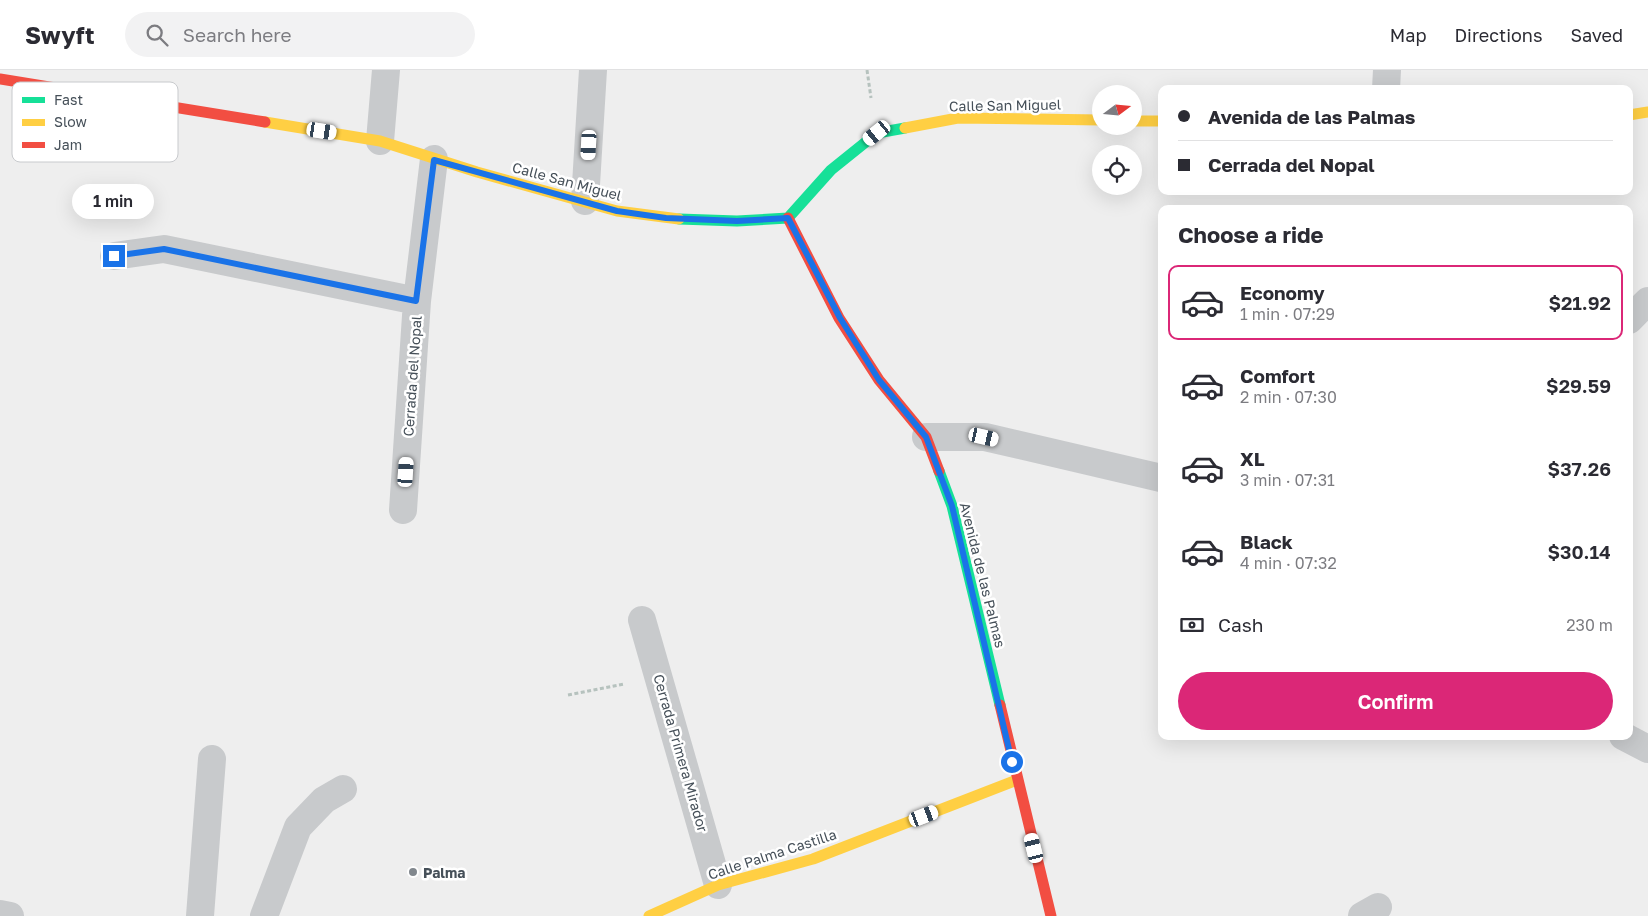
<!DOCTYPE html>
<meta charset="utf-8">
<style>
body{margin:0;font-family:"Golos Text",sans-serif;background:#f2f2f3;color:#2b2b33;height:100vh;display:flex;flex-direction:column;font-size:19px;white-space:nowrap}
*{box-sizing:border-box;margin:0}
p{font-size:16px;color:#7c7c81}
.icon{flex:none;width:28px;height:28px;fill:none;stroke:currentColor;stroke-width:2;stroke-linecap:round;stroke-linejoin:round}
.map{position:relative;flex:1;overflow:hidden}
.side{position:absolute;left:1158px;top:135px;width:475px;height:535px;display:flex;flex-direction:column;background:#fff;border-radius:10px;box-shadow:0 5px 20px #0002}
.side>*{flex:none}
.hud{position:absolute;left:1158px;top:15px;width:475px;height:110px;border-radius:10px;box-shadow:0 5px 20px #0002;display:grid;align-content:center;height:110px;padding:0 20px;background:#fff}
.needle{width:32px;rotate:74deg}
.controls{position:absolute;left:1092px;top:15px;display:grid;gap:10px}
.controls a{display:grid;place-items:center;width:50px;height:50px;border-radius:50%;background:#fff;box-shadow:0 5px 20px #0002;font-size:25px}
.end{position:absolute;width:22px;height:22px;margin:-11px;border:6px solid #1a73e8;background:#fff;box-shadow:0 0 0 2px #fff}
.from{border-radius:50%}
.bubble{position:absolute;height:35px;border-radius:18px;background:#fff;box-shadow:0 5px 20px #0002;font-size:16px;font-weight:600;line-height:35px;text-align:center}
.car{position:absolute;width:15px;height:30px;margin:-15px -8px;border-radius:6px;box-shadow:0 0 4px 1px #0007;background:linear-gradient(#fff 24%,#345 0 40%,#fff 0 76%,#345 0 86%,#fff 0)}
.hud b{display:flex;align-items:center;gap:18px;height:48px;font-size:19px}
.hud b+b{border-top:1px solid #e1e1e2}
.hud i{width:12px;height:12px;background:#2b2b33}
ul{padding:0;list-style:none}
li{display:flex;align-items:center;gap:15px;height:75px;margin:0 10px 8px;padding:0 10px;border:2px solid transparent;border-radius:10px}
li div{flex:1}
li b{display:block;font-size:19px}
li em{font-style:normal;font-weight:600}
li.active{border-color:#db2777}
li>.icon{width:45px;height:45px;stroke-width:1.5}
h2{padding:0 20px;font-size:22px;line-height:60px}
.pay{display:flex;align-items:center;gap:12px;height:55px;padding:0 20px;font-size:19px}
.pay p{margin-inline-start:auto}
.cta{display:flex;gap:10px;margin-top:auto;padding:10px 20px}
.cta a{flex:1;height:58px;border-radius:30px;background:#db2777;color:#fff;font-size:20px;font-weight:600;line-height:58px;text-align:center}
header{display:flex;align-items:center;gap:30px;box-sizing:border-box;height:70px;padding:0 25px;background:#fff;border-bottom:1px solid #e1e1e2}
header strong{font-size:24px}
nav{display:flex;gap:28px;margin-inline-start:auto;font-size:18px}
.search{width:350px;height:45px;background:#f2f2f3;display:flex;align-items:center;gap:12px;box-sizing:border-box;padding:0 18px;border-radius:28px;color:#7c7c81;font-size:19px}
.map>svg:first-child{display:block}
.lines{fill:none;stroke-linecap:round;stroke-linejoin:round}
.path{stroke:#b6c2be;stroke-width:3;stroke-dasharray:4 2.5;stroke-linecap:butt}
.street{stroke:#c8cacc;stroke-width:28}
.fast{stroke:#16e098;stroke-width:11}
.slow{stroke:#ffcf43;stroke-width:11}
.jam{stroke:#f24e42;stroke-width:11}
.route{stroke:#1a73e8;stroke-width:6}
.poi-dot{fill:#81878d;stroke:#fff;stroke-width:2}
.labels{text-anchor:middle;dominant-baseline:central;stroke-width:5;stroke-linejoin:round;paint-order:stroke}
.street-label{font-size:14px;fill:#465059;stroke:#fff}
.poi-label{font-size:14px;font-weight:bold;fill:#465059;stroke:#fff;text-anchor:start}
.key{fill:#fff;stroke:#c8cacd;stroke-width:1}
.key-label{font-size:14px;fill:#465059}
</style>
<header>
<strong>Swyft</strong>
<div class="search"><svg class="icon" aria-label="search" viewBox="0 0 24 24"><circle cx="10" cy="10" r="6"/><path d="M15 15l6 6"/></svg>Search here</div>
<nav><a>Map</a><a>Directions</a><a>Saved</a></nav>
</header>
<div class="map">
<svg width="1648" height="846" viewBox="0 0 1648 846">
<rect width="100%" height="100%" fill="#eee"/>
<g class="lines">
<path class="path" d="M867,0L871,28
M568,625L624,614"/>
<path class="street" d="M1386,19L1387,0
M380,71L386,0
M585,131L593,0
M114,186L164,179L417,231
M1629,250L1648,231
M926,367H985L1161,408
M403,440L417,231L434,89
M642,550L718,815
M1623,666L1648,679
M0,844L10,846
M200,846L212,689
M264,846L298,757L324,730L343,719
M1362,846L1378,837"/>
<path class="fast" d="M679,149L737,151L788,148L831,100L877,63L905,58
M939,401L952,436L1000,635"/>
<path class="slow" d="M1629,45L1648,42
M1134,51H1161
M265,52L380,71L477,102L617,141L679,149
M905,58L958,48L1101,50
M649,846L718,815L813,789L1017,710"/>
<path class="jam" d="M0,9L265,52
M788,148L839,248L879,310L926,367L939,401
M1000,635L1051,846"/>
</g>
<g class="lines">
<path class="route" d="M114,186L164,179L416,231L434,90L617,141L666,148L737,151L788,148L840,248L879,310L926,367L952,436L1012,692"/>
</g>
<circle class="poi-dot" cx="413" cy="802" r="5"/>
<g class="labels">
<g class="street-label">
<text transform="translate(1005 35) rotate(-1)">Calle San Miguel</text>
<text transform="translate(567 111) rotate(15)">Calle San Miguel</text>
<text transform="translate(412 306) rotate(-86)">Cerrada del Nopal</text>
<text transform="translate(983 505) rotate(76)">Avenida de las Palmas</text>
<text transform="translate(681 683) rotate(74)">Cerrada Primera Mirador</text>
<text transform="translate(772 784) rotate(-18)">Calle Palma Castilla</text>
</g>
<g class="poi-label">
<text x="423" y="802">Palma</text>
</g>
</g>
<rect x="12" y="12" width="166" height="80" rx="8" class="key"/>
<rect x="22" y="27" width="23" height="6" fill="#16e098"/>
<rect x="22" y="49" width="23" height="7" fill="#ffcf43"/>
<rect x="22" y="72" width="23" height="6" fill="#f24e42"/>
<g class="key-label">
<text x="54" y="35">Fast</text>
<text x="54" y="57">Slow</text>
<text x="54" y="80">Jam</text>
</g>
</svg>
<div class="controls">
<a><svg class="needle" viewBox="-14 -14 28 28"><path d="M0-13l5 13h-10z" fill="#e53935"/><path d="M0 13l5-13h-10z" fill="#7c7c81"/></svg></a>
<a><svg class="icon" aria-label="locate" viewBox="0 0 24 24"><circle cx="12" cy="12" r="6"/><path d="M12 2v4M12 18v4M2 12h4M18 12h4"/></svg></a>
</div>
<i class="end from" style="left:1012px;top:692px"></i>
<i class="end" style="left:114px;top:186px"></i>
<div class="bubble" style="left:72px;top:114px;width:82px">1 min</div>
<i class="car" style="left:322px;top:61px;rotate:99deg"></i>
<i class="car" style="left:877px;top:63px;rotate:231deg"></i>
<i class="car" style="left:589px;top:75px;rotate:183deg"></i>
<i class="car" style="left:984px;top:367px;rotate:103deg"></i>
<i class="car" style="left:406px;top:402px;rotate:4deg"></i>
<i class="car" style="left:924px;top:746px;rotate:69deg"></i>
<i class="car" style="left:1034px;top:778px;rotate:346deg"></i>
<div class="hud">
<b><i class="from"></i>Avenida de las Palmas</b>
<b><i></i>Cerrada del Nopal</b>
</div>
<section class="side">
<h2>Choose a ride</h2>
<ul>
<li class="active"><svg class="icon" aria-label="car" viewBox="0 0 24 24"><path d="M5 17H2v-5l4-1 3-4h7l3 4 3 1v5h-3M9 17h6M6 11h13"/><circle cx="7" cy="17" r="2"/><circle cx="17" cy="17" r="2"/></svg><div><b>Economy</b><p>1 min · 07:29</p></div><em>$21.92</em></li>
<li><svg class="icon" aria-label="car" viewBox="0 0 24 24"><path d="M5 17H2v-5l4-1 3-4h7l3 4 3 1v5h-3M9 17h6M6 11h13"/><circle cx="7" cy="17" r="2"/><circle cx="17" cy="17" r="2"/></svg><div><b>Comfort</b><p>2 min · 07:30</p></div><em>$29.59</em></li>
<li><svg class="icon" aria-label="car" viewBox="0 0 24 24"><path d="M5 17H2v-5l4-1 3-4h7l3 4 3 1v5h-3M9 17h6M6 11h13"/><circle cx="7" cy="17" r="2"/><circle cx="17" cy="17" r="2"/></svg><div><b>XL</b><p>3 min · 07:31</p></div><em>$37.26</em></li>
<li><svg class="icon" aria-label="car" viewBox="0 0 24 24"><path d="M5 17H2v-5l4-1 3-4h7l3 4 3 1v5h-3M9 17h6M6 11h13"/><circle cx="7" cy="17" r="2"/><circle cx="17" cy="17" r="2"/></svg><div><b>Black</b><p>4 min · 07:32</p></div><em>$30.14</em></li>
</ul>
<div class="pay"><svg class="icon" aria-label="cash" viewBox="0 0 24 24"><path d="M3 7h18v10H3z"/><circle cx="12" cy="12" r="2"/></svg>Cash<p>230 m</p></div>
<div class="cta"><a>Confirm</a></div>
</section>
</div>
